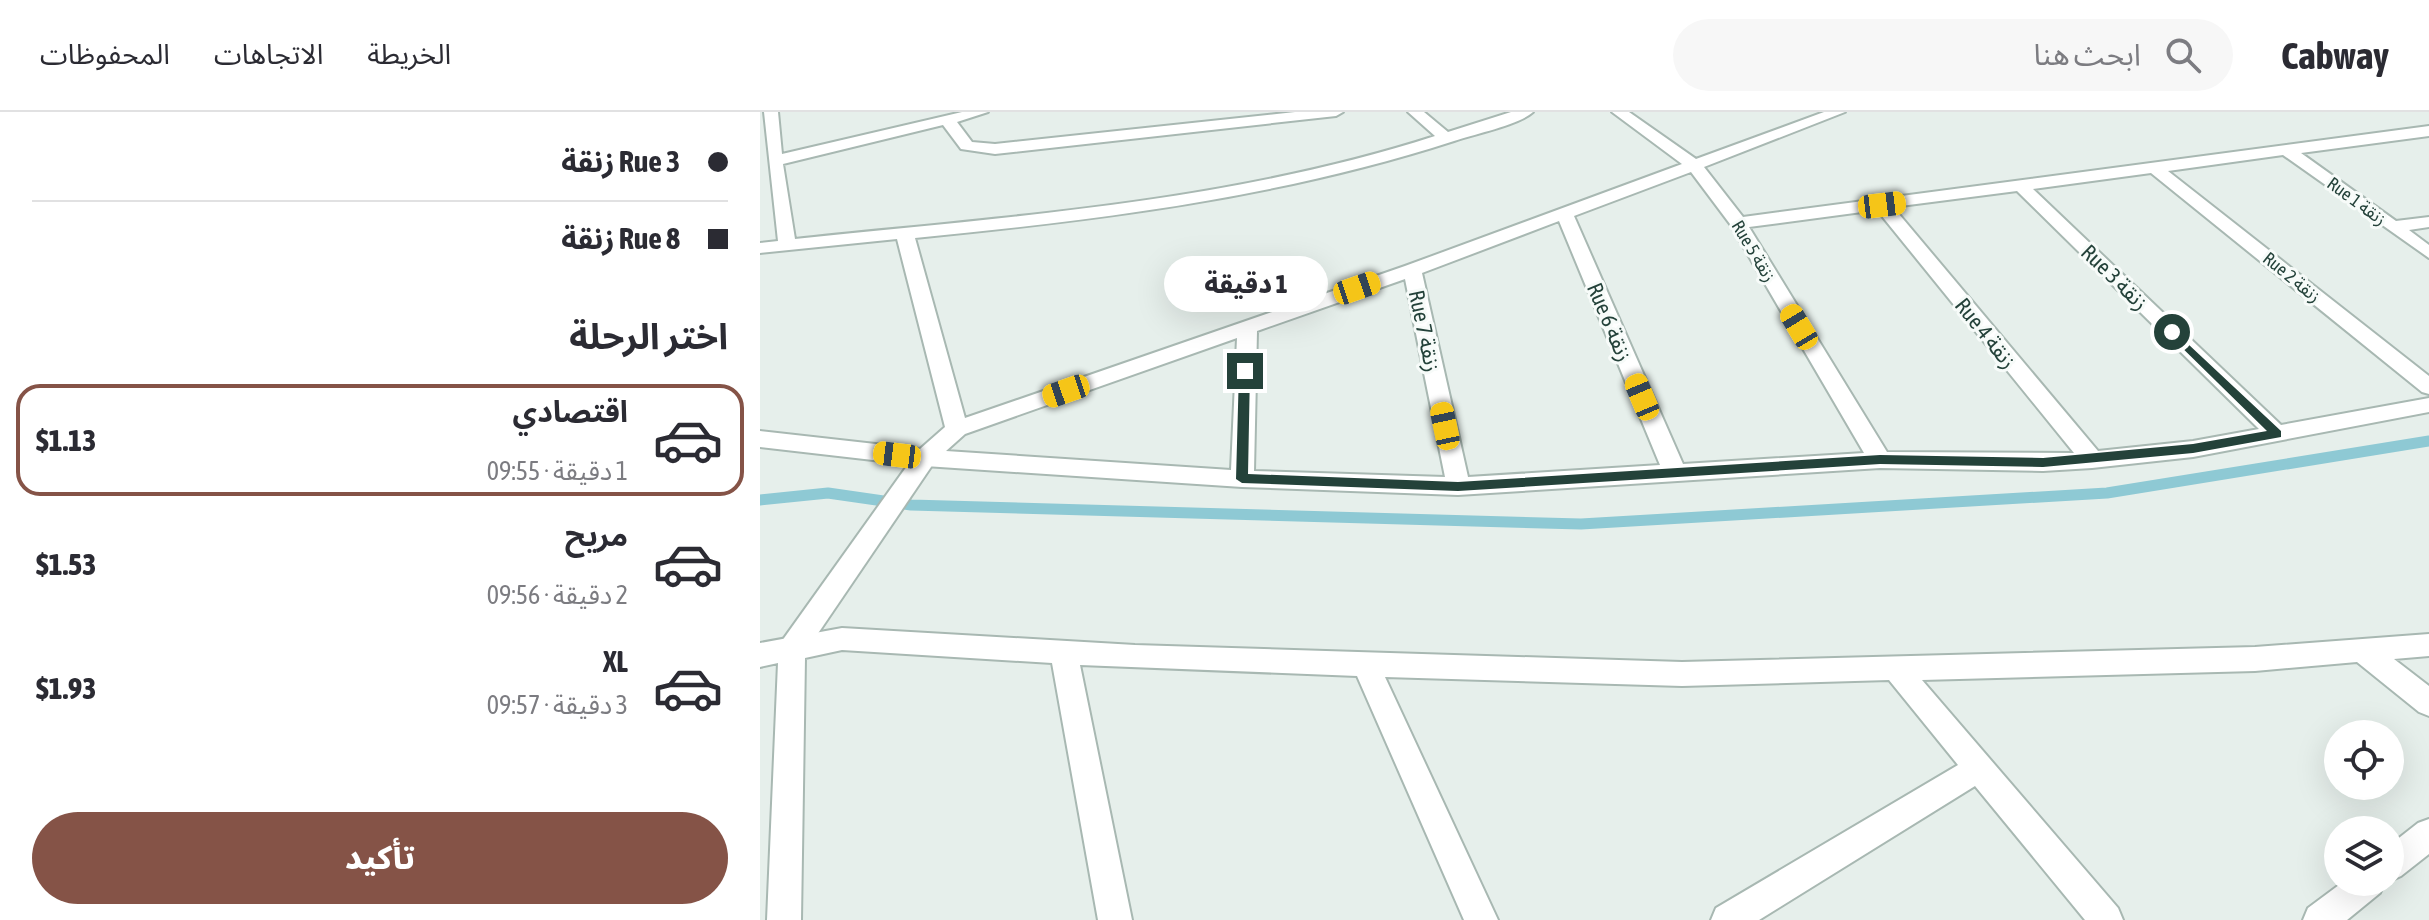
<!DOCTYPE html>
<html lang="ar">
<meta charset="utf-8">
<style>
body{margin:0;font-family:"Asap Condensed","Noto Sans Arabic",sans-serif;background:#f7f7f7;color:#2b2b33;direction:rtl;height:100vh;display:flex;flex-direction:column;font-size:30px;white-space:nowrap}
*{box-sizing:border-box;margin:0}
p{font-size:26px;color:#7c7c81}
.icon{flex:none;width:44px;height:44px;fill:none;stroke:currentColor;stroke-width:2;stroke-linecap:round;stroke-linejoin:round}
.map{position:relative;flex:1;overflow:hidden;direction:ltr}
.details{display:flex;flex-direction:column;background:#fff;width:760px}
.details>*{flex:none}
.banner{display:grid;align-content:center;height:176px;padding:0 32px;background:#fff}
.buttons{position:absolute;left:1564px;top:608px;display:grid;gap:16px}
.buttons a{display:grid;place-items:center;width:80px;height:80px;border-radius:50%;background:#fff;box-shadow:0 8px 32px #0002;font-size:40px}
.end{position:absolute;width:36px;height:36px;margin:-18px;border:10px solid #24423a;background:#fff;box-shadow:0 0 0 4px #fff}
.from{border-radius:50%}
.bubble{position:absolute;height:56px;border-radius:28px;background:#fff;box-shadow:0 8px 32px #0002;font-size:26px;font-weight:800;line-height:56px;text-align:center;direction:rtl}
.car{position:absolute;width:24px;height:48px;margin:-24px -12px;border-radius:10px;box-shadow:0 0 6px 2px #0007;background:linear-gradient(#f5c518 24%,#345 0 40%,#f5c518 0 76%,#345 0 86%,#f5c518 0)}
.banner b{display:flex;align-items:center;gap:28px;height:76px;font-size:30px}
.banner b+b{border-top:2px solid #e1e1e2}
.banner i{width:20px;height:20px;background:#2b2b33}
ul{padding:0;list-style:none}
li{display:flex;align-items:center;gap:24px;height:112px;margin:0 16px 12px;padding:0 16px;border:4px solid transparent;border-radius:24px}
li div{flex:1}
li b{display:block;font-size:30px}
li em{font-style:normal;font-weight:800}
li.selected{border-color:#855347}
li>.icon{width:72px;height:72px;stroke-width:1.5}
h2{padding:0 32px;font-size:36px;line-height:96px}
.button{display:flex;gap:16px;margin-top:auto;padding:16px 32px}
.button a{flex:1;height:92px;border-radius:48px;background:#855347;color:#fff;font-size:32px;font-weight:800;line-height:92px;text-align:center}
header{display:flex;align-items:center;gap:48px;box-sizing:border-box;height:112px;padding:0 40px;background:#fff;border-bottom:2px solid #e1e1e2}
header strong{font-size:38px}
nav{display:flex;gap:44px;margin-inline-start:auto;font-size:28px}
.search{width:560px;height:72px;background:#f7f7f7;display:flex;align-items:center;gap:20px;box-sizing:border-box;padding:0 28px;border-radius:44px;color:#7c7c81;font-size:30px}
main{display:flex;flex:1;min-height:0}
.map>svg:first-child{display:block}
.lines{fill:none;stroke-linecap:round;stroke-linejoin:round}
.stream{stroke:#8ec9d4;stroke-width:11}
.lane-casing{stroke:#a8b8b2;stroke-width:4}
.street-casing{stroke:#a8b8b2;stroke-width:4}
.lane{fill:#fff;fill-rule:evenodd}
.street{fill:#fff;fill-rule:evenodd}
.route{fill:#24423a}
.labels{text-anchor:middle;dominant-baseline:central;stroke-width:6;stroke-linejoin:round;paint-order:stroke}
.far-street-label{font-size:18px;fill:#24423a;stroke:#f7fbf9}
.street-label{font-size:22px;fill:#24423a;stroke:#f7fbf9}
</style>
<header>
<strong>Cabway</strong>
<div class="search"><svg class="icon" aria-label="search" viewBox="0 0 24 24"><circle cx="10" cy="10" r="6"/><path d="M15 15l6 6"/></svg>ابحث هنا</div>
<nav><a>الخريطة</a><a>الاتجاهات</a><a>المحفوظات</a></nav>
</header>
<main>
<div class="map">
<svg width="1669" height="808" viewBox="0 0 1669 808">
<rect width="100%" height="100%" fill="#e6efeb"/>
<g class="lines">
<path class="stream" d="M0,388L68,381L151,393L821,412L1347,381L1669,329"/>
<defs>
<path id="lane" d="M165,338L173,340L176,346L173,352L42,545L32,548L22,545L19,537L22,529L157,340Z"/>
<path id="street" d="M4,0H18L22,42L202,0H228L197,10L212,30L235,32L535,0H583L576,4L235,42L201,37L183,13L23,52L35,127C251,104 467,91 675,24L648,0H664L688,20L751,0H773C759,13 714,22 694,29C518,86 338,108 155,126L205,306L645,154L922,52L852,0H869L936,47L1064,0H1085L944,55L983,105L1669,14V24L1541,41L1636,109L1669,105V115L1649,118L1669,133V146L1523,43L1408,59L1669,264V282L1662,280L1391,61L1273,77L1521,313L1669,286V300L1433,345L1332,356L1283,359L1120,356L698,383L482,375L165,354L0,335V319L160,337L185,315L137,127L0,141V131L18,129ZM931,60L970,112L1104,341L923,352L814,104ZM1257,79L1499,317L1433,329L1338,339L1133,95ZM1117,98L1314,341L1127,340L989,115ZM799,109L900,353L708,365L662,161ZM645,167L685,365L494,359L497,219ZM477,226L471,358L186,339L205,322Z
M82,516L375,533L922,550L1495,535L1669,522V544L1634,547L1669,574V604L1659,600L1597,550L1495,559L1162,568L1358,796L1363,808H1325L1215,674L999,808H951L956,796L1198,653L1129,568L922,574L625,565L738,808H704L597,564L320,553L372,808H338L292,551L82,538L45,546L41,808H7L18,551L0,555V531Z
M1669,707V742L1641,764L1630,769V733L1658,711Z
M1583,770H1625L1620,781L1587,808H1543L1548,796Z"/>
</defs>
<use href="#lane" class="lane-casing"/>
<use href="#street" class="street-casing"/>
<use href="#lane" class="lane"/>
<use href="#street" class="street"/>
</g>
<path class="route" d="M1412,217L1521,319V325L1433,341L1283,355L1120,352L698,379L482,371L476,367L479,259L485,256L490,259L488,362L698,370L1120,343L1283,346L1433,332L1507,319L1408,222V218Z"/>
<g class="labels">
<g class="far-street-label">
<text transform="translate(1597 89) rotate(36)">Rue 1 زنقة</text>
<text transform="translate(994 139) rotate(59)">Rue 5 زنقة</text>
<text transform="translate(1532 165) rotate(39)">Rue 2 زنقة</text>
</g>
<g class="street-label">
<text transform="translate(1355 165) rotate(44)">Rue 3 زنقة</text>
<text transform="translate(850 210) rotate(67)">Rue 6 زنقة</text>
<text transform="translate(665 219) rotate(78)">Rue 7 زنقة</text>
<text transform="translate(1226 221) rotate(51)">Rue 4 زنقة</text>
</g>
</g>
</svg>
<div class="buttons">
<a><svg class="icon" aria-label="locate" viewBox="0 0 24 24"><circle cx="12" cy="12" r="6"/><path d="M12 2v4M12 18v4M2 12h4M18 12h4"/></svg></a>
<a><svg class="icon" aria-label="layers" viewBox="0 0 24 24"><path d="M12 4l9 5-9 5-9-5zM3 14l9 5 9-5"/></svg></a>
</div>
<i class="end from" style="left:1412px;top:220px"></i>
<i class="end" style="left:485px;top:259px"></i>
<div class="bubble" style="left:404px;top:144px;width:164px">1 دقيقة</div>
<i class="car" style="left:1122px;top:93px;rotate:83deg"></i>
<i class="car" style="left:597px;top:176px;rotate:71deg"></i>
<i class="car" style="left:1039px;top:215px;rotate:329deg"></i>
<i class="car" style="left:306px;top:279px;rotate:251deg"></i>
<i class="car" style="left:882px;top:285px;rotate:337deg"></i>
<i class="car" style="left:685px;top:314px;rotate:348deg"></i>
<i class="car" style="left:137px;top:343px;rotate:277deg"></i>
</div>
<section class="details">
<div class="banner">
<b><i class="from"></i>Rue 3 زنقة</b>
<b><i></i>Rue 8 زنقة</b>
</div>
<h2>اختر الرحلة</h2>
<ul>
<li class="selected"><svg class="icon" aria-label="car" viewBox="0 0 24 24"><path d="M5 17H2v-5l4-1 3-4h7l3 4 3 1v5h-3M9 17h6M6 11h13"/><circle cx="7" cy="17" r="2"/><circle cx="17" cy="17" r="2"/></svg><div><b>اقتصادي</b><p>1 دقيقة · 09:55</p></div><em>$1.13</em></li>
<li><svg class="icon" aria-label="car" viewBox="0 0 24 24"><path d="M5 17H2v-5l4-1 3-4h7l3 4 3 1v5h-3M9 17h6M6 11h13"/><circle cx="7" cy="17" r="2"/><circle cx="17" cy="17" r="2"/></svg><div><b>مريح</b><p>2 دقيقة · 09:56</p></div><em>$1.53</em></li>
<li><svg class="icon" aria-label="car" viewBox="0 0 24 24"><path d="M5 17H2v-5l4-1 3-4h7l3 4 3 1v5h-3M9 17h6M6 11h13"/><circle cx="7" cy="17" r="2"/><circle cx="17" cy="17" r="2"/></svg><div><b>XL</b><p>3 دقيقة · 09:57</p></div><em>$1.93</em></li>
</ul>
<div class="button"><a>تأكيد</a></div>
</section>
</main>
